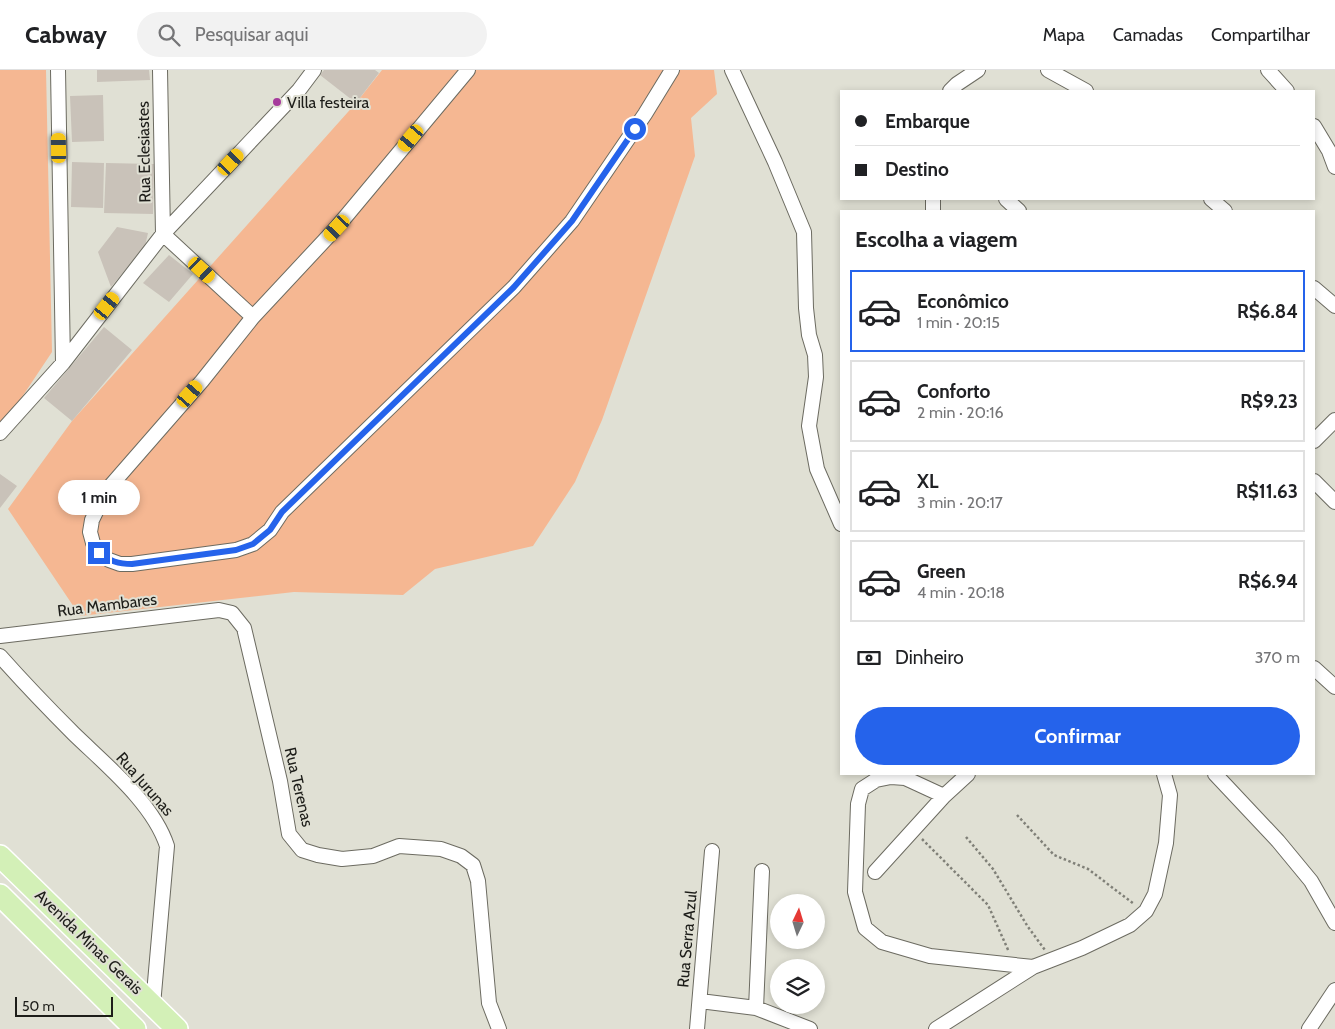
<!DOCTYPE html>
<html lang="pt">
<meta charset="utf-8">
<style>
body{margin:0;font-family:Cabin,sans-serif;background:#f2f2f2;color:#202124;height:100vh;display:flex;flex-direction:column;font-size:19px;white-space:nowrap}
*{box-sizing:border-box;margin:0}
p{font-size:16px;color:#757577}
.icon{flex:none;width:28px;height:28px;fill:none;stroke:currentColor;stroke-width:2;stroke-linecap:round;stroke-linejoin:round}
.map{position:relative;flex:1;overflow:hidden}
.panel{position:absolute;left:840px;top:140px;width:475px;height:565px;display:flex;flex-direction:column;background:#fff;border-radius:0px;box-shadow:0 2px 8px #0003}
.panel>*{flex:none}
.hud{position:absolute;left:840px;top:20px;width:475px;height:110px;border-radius:0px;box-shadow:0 2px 8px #0003;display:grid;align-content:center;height:110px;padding:0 15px;background:#fff}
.needle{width:32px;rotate:4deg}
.buttons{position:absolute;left:770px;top:824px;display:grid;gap:10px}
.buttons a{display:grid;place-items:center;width:55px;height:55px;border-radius:50%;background:#fff;box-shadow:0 2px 8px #0003;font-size:25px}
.scale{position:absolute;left:15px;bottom:12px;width:98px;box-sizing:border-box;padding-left:5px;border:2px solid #1d1d19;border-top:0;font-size:14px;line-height:18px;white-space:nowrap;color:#1d1d19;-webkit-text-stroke:4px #e0e0d4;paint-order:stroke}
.end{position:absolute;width:22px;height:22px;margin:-11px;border:6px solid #2563eb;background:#fff;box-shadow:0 0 0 2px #fff}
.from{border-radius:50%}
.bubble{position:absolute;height:35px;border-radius:18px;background:#fff;box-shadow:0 2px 8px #0003;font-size:16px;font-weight:700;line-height:35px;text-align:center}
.car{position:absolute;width:15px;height:30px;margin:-15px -8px;border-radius:6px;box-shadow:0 0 4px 1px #0007;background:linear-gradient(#f5c518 24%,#345 0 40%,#f5c518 0 76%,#345 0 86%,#f5c518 0)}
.hud b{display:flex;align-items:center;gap:18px;height:48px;font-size:19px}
.hud b+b{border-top:1px solid #e0e0e0}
.hud i{width:12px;height:12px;background:#202124}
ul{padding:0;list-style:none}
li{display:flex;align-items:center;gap:15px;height:82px;margin:0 10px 8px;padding:0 5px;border:2px solid #e0e0e0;border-radius:0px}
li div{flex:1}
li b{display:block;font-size:19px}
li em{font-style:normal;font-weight:700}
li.active{border-color:#2563eb}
li>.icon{width:45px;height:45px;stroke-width:1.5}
h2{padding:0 15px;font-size:22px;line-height:60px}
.pay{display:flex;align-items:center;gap:12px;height:55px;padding:0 15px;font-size:19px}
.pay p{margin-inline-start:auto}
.button{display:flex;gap:10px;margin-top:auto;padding:10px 15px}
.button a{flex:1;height:58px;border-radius:30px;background:#2563eb;color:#fff;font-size:20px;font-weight:700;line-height:58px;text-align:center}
header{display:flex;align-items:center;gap:30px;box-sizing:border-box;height:70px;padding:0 25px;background:#fff;border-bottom:1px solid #e0e0e0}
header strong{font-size:24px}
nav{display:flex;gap:28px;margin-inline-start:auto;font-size:18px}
.search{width:350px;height:45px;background:#f2f2f2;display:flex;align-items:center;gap:12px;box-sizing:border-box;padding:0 18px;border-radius:28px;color:#757577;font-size:19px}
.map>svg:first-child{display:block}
.green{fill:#f5b792}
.building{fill:#c9c2b9}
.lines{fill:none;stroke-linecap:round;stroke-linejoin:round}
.street-casing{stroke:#6c6b61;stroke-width:16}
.primary-casing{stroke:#fff;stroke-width:24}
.path{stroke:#808078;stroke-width:2.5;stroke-dasharray:2.5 2.5;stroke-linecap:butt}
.street{stroke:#fff;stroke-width:14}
.primary{stroke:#d3f0b7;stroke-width:21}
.route{stroke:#2563eb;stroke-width:6}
.poi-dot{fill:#a63b9c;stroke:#e0e0d4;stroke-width:2}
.labels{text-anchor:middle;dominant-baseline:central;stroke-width:4;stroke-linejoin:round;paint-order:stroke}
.poi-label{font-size:16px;fill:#1d1d19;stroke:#e0e0d4;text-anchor:start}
.street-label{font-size:16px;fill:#1d1d19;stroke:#e0e0d4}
</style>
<header>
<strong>Cabway</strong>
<div class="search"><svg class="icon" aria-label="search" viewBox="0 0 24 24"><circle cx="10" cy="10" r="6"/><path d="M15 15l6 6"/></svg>Pesquisar aqui</div>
<nav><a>Mapa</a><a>Camadas</a><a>Compartilhar</a></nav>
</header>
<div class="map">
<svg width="1335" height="959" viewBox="0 0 1335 959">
<rect width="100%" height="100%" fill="#e0e0d4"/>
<path class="green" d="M0,0H46L52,282L0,360Z
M382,0H714L717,24L691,48L695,86L602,350L575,412L533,476L435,499L403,525L294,522L80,546L8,439L72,351L356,33Z"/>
<path class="building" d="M97,0H149L150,10L97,12Z
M324,0H375L379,3L356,33L320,5Z
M103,25L104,71L72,72L70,26Z
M72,92L104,93L103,138L71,137Z
M106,93L154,94L153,144L104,143Z
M117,157L148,163L145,176L111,217L98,182Z
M169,185L193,204L169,232L143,213Z
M104,257L132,280L72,351L44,328Z
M0,404L17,416L0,438Z"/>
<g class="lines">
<defs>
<path id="street" d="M58,0L63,293
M160,0L163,164L253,247
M468,0L337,157L253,247L202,311L106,421L92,450L90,462L93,473L99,483L109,490L120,494H132L236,480L253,474L270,460L282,442L514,217L572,151L645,44L672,0
M732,0L775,92L804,162L806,238L809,265L815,285L816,307L809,356L817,399L841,454
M1048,0L1086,21
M1268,0L1287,21
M950,21L957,14L978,0
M1314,56L1329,81L1335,97
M933,129V141
M1006,129L1019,141
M1211,129L1225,141
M1314,218L1335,236
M0,363L63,293L163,164L299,20L314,0
M1314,371L1335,350
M1314,411L1335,432
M0,566L219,540L232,543L244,558L280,711L289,764L302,780L318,785L342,789L373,786L399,776L441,779L461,786L473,795L478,811L489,933L499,959
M0,586C24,613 49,639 74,664C106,695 153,733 167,776L153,935
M1314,598L1335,617
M968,704L944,726L905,708L891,707L876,710L862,719L858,734L855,822L865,858L882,872L930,886L1033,897
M1215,704L1278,771L1311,811L1335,853
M762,801L756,938L810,959
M875,802L944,726
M700,931L756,938
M697,959L712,781
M936,959L1033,897L1082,878L1130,855L1146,841L1155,824L1166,773L1170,725L1164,704
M1309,959L1335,920"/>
<path id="primary" d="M0,786L177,959
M0,825L135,959"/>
</defs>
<use href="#street" class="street-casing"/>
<use href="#primary" class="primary-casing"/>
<path class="path" d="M1017,745L1054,785L1088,799L1134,834
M966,767L993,799L1028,857L1045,880
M922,769L988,835L1009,882"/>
<use href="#street" class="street"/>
<use href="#primary" class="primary"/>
</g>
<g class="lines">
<path class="route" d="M99,483C110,491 118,494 132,494L236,480L253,474L270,460L282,442L514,217L572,151L635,59"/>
</g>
<circle class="poi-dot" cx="277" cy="32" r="5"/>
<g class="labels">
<g class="poi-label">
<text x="287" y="32">Villa festeira</text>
</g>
<g class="street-label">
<text transform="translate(144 82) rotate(-91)">Rua Eclesiastes</text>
<text transform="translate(107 535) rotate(-7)">Rua Mambares</text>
<text transform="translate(145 714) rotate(49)">Rua Jurunas</text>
<text transform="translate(299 717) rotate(77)">Rua Terenas</text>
<text transform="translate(687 869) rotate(-85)">Rua Serra Azul</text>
<text transform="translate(89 872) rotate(44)">Avenida Minas Gerais</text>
</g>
</g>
</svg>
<div class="buttons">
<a><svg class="needle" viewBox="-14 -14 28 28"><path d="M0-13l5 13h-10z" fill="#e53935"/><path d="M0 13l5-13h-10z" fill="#757577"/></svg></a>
<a><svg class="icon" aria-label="layers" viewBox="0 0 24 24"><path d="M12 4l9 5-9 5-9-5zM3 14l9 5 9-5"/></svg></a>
</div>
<div class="scale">50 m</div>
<i class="end from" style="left:635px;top:59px"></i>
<i class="end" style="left:99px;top:483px"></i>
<div class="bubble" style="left:58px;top:410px;width:82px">1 min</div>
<i class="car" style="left:411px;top:68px;rotate:220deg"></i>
<i class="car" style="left:59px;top:78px;rotate:359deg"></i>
<i class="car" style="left:231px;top:92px;rotate:43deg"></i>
<i class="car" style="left:337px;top:158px;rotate:223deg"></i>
<i class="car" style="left:202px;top:200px;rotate:133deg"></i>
<i class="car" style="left:107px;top:236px;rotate:38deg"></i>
<i class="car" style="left:190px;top:324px;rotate:41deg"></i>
<div class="hud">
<b><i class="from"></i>Embarque</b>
<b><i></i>Destino</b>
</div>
<section class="panel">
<h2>Escolha a viagem</h2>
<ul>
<li class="active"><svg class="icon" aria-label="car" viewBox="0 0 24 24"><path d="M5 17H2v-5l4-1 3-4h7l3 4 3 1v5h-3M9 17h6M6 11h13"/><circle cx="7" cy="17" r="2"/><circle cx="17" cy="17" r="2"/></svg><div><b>Econômico</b><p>1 min · 20:15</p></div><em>R$6.84</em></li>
<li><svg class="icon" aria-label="car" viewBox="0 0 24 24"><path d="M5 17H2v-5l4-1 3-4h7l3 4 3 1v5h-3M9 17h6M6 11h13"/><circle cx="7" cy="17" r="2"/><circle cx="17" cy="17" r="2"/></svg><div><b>Conforto</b><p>2 min · 20:16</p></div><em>R$9.23</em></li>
<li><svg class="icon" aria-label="car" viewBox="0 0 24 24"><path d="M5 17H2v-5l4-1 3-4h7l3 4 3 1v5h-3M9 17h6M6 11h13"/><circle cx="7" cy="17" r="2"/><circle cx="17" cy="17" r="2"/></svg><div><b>XL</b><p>3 min · 20:17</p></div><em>R$11.63</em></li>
<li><svg class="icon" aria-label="car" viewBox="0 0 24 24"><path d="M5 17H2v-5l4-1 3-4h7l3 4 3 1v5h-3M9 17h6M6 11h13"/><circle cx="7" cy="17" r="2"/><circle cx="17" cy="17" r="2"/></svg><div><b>Green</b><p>4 min · 20:18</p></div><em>R$6.94</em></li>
</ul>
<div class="pay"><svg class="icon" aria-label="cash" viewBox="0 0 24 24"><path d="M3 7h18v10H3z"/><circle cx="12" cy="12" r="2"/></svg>Dinheiro<p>370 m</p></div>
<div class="button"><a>Confirmar</a></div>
</section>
</div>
